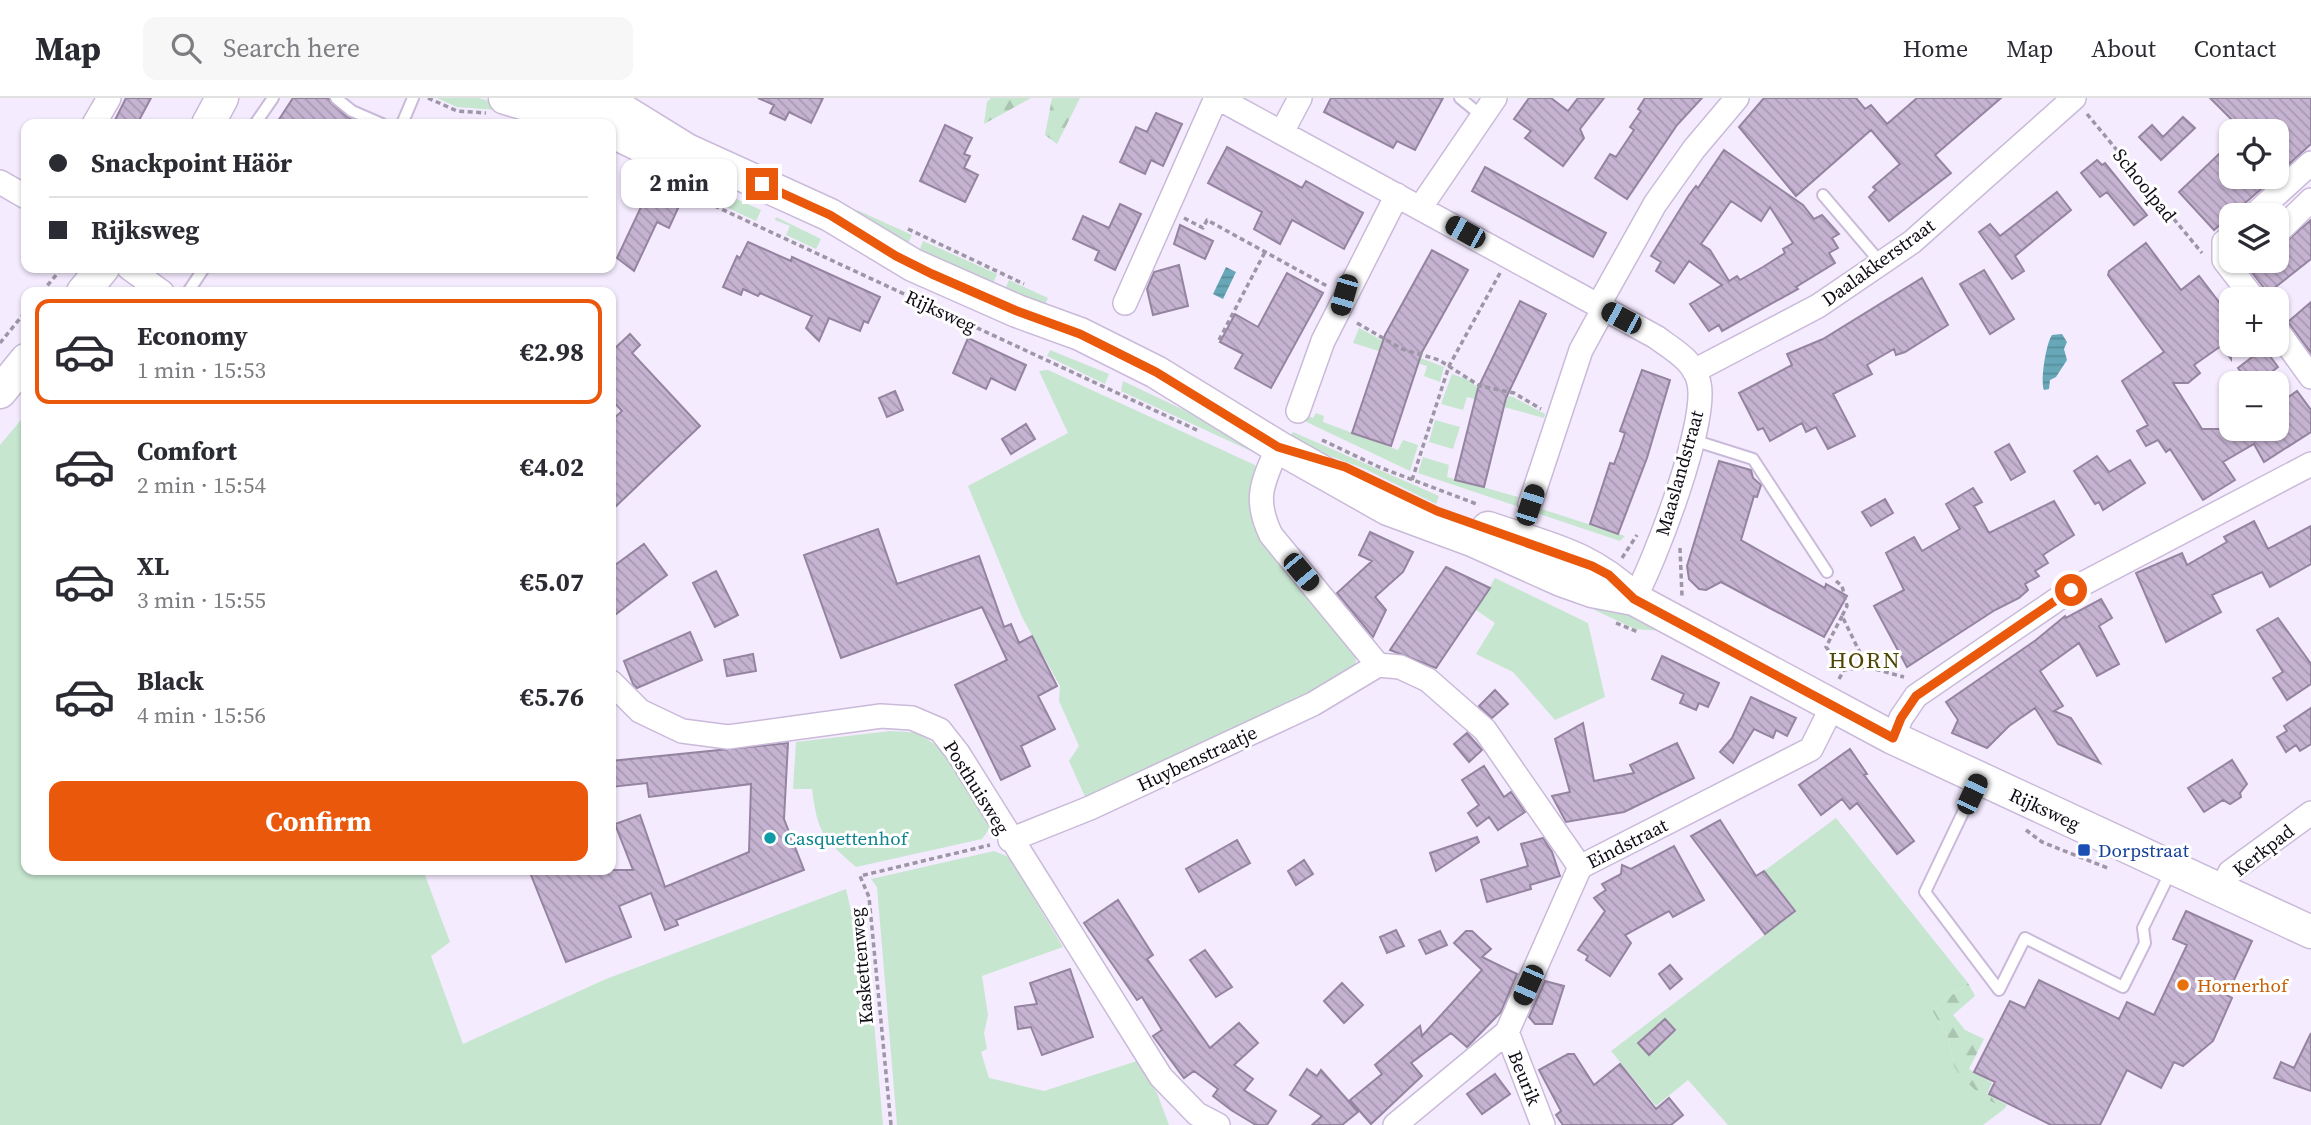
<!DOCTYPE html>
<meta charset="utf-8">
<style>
body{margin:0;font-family:"Source Serif 4",serif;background:#f7f7f7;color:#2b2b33;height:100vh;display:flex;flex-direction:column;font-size:26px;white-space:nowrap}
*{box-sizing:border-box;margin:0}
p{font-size:23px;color:#7c7c81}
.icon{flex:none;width:38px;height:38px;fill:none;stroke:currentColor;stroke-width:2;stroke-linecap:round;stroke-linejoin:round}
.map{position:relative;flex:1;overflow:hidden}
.sheet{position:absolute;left:21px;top:189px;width:595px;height:588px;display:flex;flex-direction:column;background:#fff;border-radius:14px;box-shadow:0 2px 5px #0004}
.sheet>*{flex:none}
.guide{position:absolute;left:21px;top:21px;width:595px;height:154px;border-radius:14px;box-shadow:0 2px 5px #0004;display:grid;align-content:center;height:154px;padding:0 28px;background:#fff}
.controls{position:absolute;left:2219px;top:21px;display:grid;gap:14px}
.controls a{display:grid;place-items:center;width:70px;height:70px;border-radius:14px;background:#fff;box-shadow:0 2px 5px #0004;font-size:35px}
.end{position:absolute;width:32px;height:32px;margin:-16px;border:9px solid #ea580c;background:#fff;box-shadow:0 0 0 4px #fff}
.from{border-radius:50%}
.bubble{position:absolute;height:49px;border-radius:14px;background:#fff;box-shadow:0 2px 5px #0004;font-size:23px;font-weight:700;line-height:49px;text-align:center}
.car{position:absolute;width:21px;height:42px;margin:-21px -10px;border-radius:9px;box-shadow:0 0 5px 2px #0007;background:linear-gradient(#222 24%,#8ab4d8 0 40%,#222 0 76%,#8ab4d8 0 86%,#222 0)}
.guide b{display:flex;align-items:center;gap:24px;height:66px;font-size:26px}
.guide b+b{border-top:2px solid #e1e1e2}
.guide i{width:18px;height:18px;background:#2b2b33}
ul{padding:12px 0 0;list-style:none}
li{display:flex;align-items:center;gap:21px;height:105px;margin:0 14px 10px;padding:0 14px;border:4px solid transparent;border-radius:14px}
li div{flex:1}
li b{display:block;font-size:26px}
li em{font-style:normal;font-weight:700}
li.active{border-color:#ea580c}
li>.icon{width:63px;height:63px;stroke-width:1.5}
.button{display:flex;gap:14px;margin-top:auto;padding:14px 28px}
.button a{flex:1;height:80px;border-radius:14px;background:#ea580c;color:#fff;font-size:28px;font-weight:700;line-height:80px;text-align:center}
header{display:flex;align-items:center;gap:42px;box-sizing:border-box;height:98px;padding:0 35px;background:#fff;border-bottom:2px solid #e1e1e2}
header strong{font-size:33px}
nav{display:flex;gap:38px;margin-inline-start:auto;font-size:24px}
.search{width:490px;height:63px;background:#f7f7f7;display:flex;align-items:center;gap:18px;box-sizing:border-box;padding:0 24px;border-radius:14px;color:#7c7c81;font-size:26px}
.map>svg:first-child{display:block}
.grass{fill:#c6e6cf}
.forest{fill:url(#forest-firs)}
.water{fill:url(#water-rules)}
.building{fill:url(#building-back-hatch);stroke:#9584a0;stroke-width:2;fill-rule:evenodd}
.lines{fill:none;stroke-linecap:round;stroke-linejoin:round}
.lane-casing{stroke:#cabad9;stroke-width:14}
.street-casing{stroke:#cabad9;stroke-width:26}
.secondary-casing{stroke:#cabad9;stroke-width:35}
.path{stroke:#9d96a5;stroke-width:3.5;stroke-dasharray:5 3.5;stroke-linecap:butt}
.lane{stroke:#fff;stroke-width:10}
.street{stroke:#fff;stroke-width:23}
.secondary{stroke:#fff;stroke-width:32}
.route{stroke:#ea580c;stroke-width:9}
.culture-dot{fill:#0f9aa8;stroke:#fff;stroke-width:2.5}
.transit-dot{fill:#1a4fb4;stroke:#fff;stroke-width:2.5}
.food-dot{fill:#e8710a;stroke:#fff;stroke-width:2.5}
.labels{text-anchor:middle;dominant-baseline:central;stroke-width:6;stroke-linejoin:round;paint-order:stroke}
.street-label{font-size:19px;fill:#100b15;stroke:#fff}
.culture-label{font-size:19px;fill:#0d838f;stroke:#fff;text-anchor:start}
.transit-label{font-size:19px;fill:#164399;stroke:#fff;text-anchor:start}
.food-label{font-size:19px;fill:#c56008;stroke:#fff;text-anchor:start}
.quarter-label{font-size:23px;letter-spacing:2px;fill:#4d4501;stroke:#fff}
</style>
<header>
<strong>Map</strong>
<div class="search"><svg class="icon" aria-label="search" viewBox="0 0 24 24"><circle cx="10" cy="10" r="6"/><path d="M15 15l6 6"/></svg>Search here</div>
<nav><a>Home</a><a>Map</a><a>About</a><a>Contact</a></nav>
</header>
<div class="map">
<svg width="2311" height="1027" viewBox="0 0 2311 1027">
<defs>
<pattern id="forest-firs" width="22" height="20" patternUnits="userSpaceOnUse" patternTransform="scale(1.75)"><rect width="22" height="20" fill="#c6e6cf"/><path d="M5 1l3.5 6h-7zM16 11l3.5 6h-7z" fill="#a9c4b1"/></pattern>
<pattern id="water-rules" width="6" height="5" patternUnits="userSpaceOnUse" patternTransform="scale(1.75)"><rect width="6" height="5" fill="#67a7b7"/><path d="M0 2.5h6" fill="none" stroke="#588e9c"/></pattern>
<pattern id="building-back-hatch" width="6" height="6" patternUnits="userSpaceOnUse" patternTransform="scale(1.75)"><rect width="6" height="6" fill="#c5b3d1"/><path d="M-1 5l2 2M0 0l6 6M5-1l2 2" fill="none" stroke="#a899b3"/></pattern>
</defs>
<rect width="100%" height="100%" fill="#f4ebfe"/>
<path class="grass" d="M437,0H478L535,15L457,9Z
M647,59L692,80L687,91L628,64L630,61L643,68Z
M721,94L761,112L756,123L701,97L702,95L717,102Z
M857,112L912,137L907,147L855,115Z
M776,119L821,141L816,151L786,137L790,128L775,122Z
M923,143L997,176L989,195L919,153Z
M1009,182L1048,200L1042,213L1001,200Z
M1359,230L1402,253L1444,269L1440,284L1424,278L1427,268L1353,245Z
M1050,252L1109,276L1105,286L1047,258Z
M1048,272L1255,367L1259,376L1256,400L1357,556L1355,567L1309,598L1086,701L1069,663L1079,648L1059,603L1060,588L1022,519L968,388L1068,335L1039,273Z
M1452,276L1469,282L1479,291L1513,299L1545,316L1544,320L1467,299L1463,312L1441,306Z
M1123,283L1274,355L1268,361L1121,293Z
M1300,315L1313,320L1316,315L1324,318L1323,324L1398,352L1403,342L1418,347L1410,373L1298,320Z
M26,316V772H423L450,844L431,858L463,946L606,881L846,791L853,822L865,821L883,1027H0V347Z
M1435,322L1460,329L1453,351L1429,344Z
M1293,334L1439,398L1436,406L1365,371L1288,342Z
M1423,359L1449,367L1447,379L1518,399L1517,403L1625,438L1620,443L1418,375Z
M1495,480L1588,525L1605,599L1555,622L1513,574L1476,556L1495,525L1476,512Z
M1546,489L1638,516L1664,533L1635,531Z
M891,633C899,634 910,633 918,636C949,648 973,702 990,730L982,741L856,769C822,739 818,736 812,691H793L796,644Z
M1836,720L1968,885L1932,912L1948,940L1954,968L1982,998L2004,1011L1983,1027H1728L1688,982L1656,1008L1611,953L1795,814L1764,773Z
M994,753L1009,759L1063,849L982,878L988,917L984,935L987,951L981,954L989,980L1044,993L1137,963L1157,995L1169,1027H897L877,789L871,781Z"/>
<path class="forest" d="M991,0H1031L984,26L987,4Z
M1052,0H1080L1057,46L1045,37Z
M1968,885L1975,898L1953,917L1965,932L1984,941L1969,971L1992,985L1987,996L2007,1007L2004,1011L1982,998L1961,979L1954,968L1948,940L1932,912Z"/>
<path class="water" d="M1226,169L1236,174L1223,201L1213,196Z
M2062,236L2067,244L2064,251L2067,262L2056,279L2050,282L2049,291L2044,292C2040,285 2046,245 2052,237Z"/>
<path class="building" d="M126,0H151L137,26H113Z
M293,0H328L347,19L363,26H276Z
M758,0H823L811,25L789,14L785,22L770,15L774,7Z
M1331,0H1443L1415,52L1397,43L1393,50L1324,14Z
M1529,0H1551L1568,13L1578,0H1604L1580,31L1584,40L1563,68L1525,40L1531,33L1514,21Z
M1645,0H1702L1677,27L1627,101L1595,80L1610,56L1616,59L1634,32L1630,29L1641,13L1638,11Z
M1764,0H1856L1865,11L1871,7L1887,26L1917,0H2001L1935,57L1951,75L1889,123L1869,99L1876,92L1873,89L1900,66L1871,32L1796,98L1739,29Z
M2210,0H2311V46L2277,77V33H2243Z
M1156,15L1182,26L1163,68L1151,62L1145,76L1120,64L1136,29L1147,34Z
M2183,19L2195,30L2161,62L2139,39L2152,27L2163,39Z
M945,27L972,40L964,56L970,58L964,70L978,77L965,104L920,83Z
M1227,49L1302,90L1306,83L1363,115L1344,151L1292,122L1280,146L1254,131L1262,114L1208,85Z
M2231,49V79H2275L2214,132L2179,94L2220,55L2222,58Z
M1724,52L1803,107L1814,121L1822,117L1839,136L1832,140L1838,150L1829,155L1835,165L1796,189L1798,191L1722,233L1719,227L1709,233L1690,206L1722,187L1689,163L1674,185L1656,173L1661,164L1651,158L1689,97L1696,88L1698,90ZM1731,103L1761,123L1770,109L1793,145L1783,151L1785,155L1763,169L1740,182L1737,178L1729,183L1710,152L1701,146Z
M2097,62L2102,67L2105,65L2147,117L2134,127L2107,94L2100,99L2081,75Z
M1485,69L1606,135L1593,159L1472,93Z
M649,92L680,106L669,130L657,124L634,173L617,160Z
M2057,94L2071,112L2015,158L2024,173L2012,181L1979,134L1990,126L2000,138Z
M1120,106L1141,116L1115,172L1095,162L1099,153L1073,141L1083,118L1109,130Z
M2311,122V161L2268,195L2250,172L2262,163H2277V151Z
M1180,127L1213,143L1205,161L1174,146Z
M748,144L791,163L792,159L880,199L868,225L864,223L860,233L829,220L819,243L806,230L812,218L760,195L758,198L743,191L741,197L723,189L737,158L740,160Z
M2146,145L2181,192L2199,178L2219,204L2231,195V261L2221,248L2194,267L2200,275L2188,285H2173L2202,331H2277V286L2287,300L2297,293L2311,312V334L2264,364L2254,346L2223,364L2235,382L2203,402L2170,351L2166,354L2158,342L2146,348L2137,333L2148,327L2122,283L2164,254L2108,177L2109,173Z
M1432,152L1468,172L1422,254L1391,348L1352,335L1385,237Z
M1179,167L1188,208L1153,217L1147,191L1154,174Z
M1984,172L2014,221L1990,236L1960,186Z
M1287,175L1323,195L1271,290L1235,270L1243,256L1220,244L1235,216L1258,229Z
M1922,180L1948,227L1905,254L1896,257L1894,251L1880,259L1867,267L1872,276L1833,296L1855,338L1828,351L1816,329L1806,334L1802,325L1770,343L1763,330L1758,332L1739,295L1792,267L1787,256L1823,241Z
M1520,203L1546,216L1506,300L1484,389L1455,382L1478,290Z
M2311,204V255L2288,224Z
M630,236L640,247L632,255L700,328L611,413V323L622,313L611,301V254Z
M968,240L1026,267L1015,292L991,280L986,291L953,275Z
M2264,250L2278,269L2269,276L2276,285H2249L2238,270Z
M1642,272L1670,282L1647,360L1618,436L1590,426L1610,365L1614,366L1620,350L1625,335L1620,333Z
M895,293L903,312L887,319L879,300Z
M1026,326L1035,341L1011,356L1002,341Z
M2009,346L2025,374L2011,382L1995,354Z
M2097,358L2109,374L2130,362L2145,385L2103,412L2099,404L2095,406L2074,373Z
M1719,363L1751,372L1753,380L1761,387L1757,399L1754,398L1741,442L1825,490L1826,486L1847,498L1824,539L1721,484L1706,492L1699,491L1689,481L1687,468Z
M1973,390L1982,404L1974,408L1989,435L2054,403L2074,437L2043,457L2048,465L2035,473L2039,478L2025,486L2028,492L2019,500L1995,512L1907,569L1874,508L1904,492L1886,455L1914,439L1922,453L1960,431L1946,406Z
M1885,401L1893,415L1871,428L1862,414Z
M2254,423L2268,451L2311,428V466L2270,489L2262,474L2212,497L2221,514L2166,544L2136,475L2182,455L2187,467L2227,444L2224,439Z
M878,431L897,486L979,458L1004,529L1011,526L1019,545L1032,538L1057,588L1038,598L1055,631L1021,648L1030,668L1001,682L955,587L1007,562L982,509L841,560L804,457Z
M1370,434L1413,454L1403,474L1375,499L1386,512L1373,539L1337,495L1372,463L1359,457Z
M644,446L667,477L611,520V470Z
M1446,469L1490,490L1436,570L1390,552Z
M716,473L738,517L715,529L693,485Z
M2101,501L2112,520L2099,528L2119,566L2097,578L2079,545L2040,573L2063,608L2054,613L2071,620L2100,665L2058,646L2035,610L2009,628L1987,650L1952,635L1958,622L1946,604L2036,542L2065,518L2066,520Z
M2278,520L2311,566V586L2287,602L2273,580L2283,574L2257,532Z
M690,534L702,562L637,590L633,586L624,563Z
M753,556L756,573L727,578L724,562Z
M1662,558L1719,585L1708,609L1699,605L1696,612L1680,605L1684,596L1652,581Z
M1495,592L1508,606L1492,620L1479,608Z
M1751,599L1796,620L1787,638L1776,632L1773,640L1754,631L1733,665L1720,654L1732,640Z
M2311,610V646L2300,653L2296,647L2286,654L2277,639L2287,633L2284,628Z
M1583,625L1594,683L1634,675L1630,667L1677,645L1694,680L1624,714L1566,724L1552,698L1570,694L1555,641Z
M1467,635L1482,652L1469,664L1454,646Z
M788,645L784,721L804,772L676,822L678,827L665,832L651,795L619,808L631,839L566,864L529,772H633L615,726L640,717L665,789L749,754L751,686L649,699L647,685L611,689V663Z
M1850,651L1867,676L1864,677L1914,743L1897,756L1857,705L1850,711L1842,701L1821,717L1799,687Z
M2232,662L2247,686L2240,695L2241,699L2230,706L2223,702L2204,714L2188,690Z
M1484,668L1504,699L1511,694L1525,714L1498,732L1489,719L1477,728L1468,715L1479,707L1462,682Z
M1720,722L1756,778L1764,773L1795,813L1765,836L1691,738Z
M1477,739L1479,744L1436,773L1430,755Z
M1543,740L1552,754L1560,778L1530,787L1531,791L1487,804L1481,782L1528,768L1521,746Z
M1237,742L1250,765L1199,794L1186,771Z
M1674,748L1704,802L1673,819L1669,813L1625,837L1631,845L1610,878L1586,862L1588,858L1578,852L1605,813L1594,800L1606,792L1602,786L1621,776L1622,767L1631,771Z
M1304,762L1313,776L1296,787L1288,773Z
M1118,802L1153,857L1147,861L1210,950L1239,925L1258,945L1234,967L1253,981L1244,992L1276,1013L1267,1027H1256L1231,1012L1213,998L1218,991L1194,973L1184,980L1153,938L1162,932L1142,899L1137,902L1084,825Z
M2186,813L2252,843L2227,897L2232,900L2213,943L2183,968L2174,964L2161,990L2127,972L2100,1027H2051L1989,996L1995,984L1974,974L2010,903L2025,910L2039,882L2119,921L2127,904L2154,917L2187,847L2173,841Z
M1396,832L1404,848L1387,855L1380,839Z
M1440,833L1447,847L1426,856L1419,842Z
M1466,833H1472L1491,851L1482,859L1517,876L1501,914L1467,949L1451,935L1411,965L1422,978L1371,1026L1350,1002L1382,976L1375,967L1420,928L1422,938L1482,872L1454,845Z
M1205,852L1232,889L1216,899L1190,862Z
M1670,867L1682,881L1670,891L1659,876Z
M1070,871L1093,939L1042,957L1031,929L1018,931L1015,909L1037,906L1030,885Z
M1545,883L1564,888L1552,926H1535L1529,919Z
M1342,885L1363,907L1344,925L1324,903Z
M1665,921L1675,932L1649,957L1638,945Z
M2311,935V993L2274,980L2281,964L2294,970Z
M1568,956H1574L1594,987L1620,966L1656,1011L1669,1000L1683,1017L1671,1027H1563L1556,1017L1561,1013L1539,972Z
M1307,971L1317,978L1321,972L1358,1014L1342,1027H1312L1322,1018L1290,997Z
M1495,976L1510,996L1482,1016L1467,996Z"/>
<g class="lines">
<defs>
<path id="lane" d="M336,0L352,13L382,26
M1460,0L1482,18
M255,26L273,0
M402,26L413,0
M1823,97L1881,165
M188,194L204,170
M1693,342L1753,361L1827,474
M1978,683L1925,794L1999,892L2025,840L2123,889L2145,845L2143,830L2171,773"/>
<path id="street" d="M1218,0L1656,239C1672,251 1695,263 1699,285C1708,325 1655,463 1634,501
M94,26L109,0
M1282,34L1300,0
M0,84L26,99
M1420,110L1495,0
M2254,117L2311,65
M2277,135L2311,102
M2231,138L2224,144V162L2254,201
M129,170L162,194
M1125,205L1216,0
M1598,208L1655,106L1694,51L1737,0
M2277,232L2311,279
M1694,273L1818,208L1912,144L2074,0
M1298,313L1323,243L1397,97
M1278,349C1263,384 1253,400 1271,437L1378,567
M1530,406L1581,252L1604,210
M611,584L640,613L682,633L728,639L881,618L912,620L940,632L958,655L1161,979L1197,1016L1218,1027
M1893,640L1901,620L1916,598L2071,492L2311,366
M1010,742L1090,710L1313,606L1378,567L1400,569L1428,582L1485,632L1580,769
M2220,793L2230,774L2311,715
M1507,934L1543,1027
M1395,1027L1507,934L1580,769L1811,651L1832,609"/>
<path id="secondary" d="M505,0L595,26
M579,0L619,10L687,52L830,117L913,167L1017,213L1080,236L1156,274L1278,349L1388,411L1472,442L1561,482L1592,493L1634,501
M208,26L222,0
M611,33L674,64
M83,194L103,170
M0,294L26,262
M1488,430C1546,450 1589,457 1634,501L1893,640L2311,834"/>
</defs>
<use href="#lane" class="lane-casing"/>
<use href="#street" class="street-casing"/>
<use href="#secondary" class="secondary-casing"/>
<path class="path" d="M428,0L457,13L486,15
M2087,16L2202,155
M676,90L1199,333
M1184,120L1203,130L1207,122L1327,188
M908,131L1024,186
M42,194L62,170
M1357,225L1402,251L1439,262L1480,288L1514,295L1541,311
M1219,242L1265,154
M0,245L26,213
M1322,342L1379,369L1479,407
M1412,382L1449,268L1500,175
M1680,450L1682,498
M1622,460L1637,437
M1836,483L1842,488L1847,508L1842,518L1867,569
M1842,518L1826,549L1844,572
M1616,525L1638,534
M1839,581L1844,572L1867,569L1904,579
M2026,732L2042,744L2110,771
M891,1027L869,799L860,778L990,747"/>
<use href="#lane" class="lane"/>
<use href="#street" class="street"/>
<use href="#secondary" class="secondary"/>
</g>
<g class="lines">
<path class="route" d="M762,86L830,117L896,158L932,176L1017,213L1080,236L1156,274L1278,349L1345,369L1437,413L1592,468L1609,477L1634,501L1893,640L1901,620L1916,598L2071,492"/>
</g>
<circle class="culture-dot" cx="770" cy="740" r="7"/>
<rect class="transit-dot" x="2077" y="745" width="14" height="14" rx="3.5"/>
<circle class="food-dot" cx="2183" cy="887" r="7"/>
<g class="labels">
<g class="street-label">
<text transform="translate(2145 87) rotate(51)">Schoolpad</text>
<text transform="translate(1878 164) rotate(-36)">Daalakkerstraat</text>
<text transform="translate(941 213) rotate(25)">Rijksweg</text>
<text transform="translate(1679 375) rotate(-74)">Maaslandstraat</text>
<text transform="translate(1197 660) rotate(-25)">Huybenstraatje</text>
<text transform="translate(977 689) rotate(58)">Posthuisweg</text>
<text transform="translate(2045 711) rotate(25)">Rijksweg</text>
<text transform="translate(1627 745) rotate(-27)">Eindstraat</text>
<text transform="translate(2263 752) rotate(-38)">Kerkpad</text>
<text transform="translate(861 868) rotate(-95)">Kaskettenweg</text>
<text transform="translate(1525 980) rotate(68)">Beurik</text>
</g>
<g class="culture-label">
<text x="784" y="740">Casquettenhof</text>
</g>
<g class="transit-label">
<text x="2098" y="752">Dorpstraat</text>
</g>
<g class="food-label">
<text x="2197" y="887">Hornerhof</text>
</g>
<g class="quarter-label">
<text x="1865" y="562">HORN</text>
</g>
</g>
</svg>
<div class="controls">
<a><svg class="icon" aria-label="locate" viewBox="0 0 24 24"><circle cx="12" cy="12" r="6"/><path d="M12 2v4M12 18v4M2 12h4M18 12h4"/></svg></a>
<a><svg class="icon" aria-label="layers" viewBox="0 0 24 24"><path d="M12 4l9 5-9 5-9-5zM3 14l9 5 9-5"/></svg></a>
<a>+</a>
<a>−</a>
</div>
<i class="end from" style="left:2071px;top:492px"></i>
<i class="end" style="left:762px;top:86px"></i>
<div class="bubble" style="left:621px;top:61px;width:116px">2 min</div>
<i class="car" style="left:1465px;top:134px;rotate:299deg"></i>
<i class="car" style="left:1344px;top:197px;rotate:196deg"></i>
<i class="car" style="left:1621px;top:220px;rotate:298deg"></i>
<i class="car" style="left:1530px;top:407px;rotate:18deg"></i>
<i class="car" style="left:1301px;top:474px;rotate:140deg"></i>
<i class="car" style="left:1972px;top:696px;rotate:25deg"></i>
<i class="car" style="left:1528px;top:887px;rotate:204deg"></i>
<div class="guide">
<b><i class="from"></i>Snackpoint Häör</b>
<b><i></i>Rijksweg</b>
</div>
<section class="sheet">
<ul>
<li class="active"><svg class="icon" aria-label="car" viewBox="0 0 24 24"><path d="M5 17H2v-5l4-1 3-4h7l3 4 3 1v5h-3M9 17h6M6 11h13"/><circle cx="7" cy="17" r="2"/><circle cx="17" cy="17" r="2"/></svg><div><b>Economy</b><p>1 min · 15:53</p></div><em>€2.98</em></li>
<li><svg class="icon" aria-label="car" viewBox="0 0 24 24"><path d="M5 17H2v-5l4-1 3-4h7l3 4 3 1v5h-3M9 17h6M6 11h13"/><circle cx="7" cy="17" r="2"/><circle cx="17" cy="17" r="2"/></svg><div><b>Comfort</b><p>2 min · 15:54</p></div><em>€4.02</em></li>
<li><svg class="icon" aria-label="car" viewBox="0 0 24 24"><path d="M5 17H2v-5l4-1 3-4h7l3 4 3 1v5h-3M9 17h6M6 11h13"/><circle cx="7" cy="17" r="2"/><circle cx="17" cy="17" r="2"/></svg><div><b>XL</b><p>3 min · 15:55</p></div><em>€5.07</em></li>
<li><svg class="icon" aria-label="car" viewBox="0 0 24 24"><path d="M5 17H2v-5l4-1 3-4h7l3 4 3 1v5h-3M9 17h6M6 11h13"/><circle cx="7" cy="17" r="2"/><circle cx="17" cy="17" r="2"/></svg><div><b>Black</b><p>4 min · 15:56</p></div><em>€5.76</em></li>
</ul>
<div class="button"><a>Confirm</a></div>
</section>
</div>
